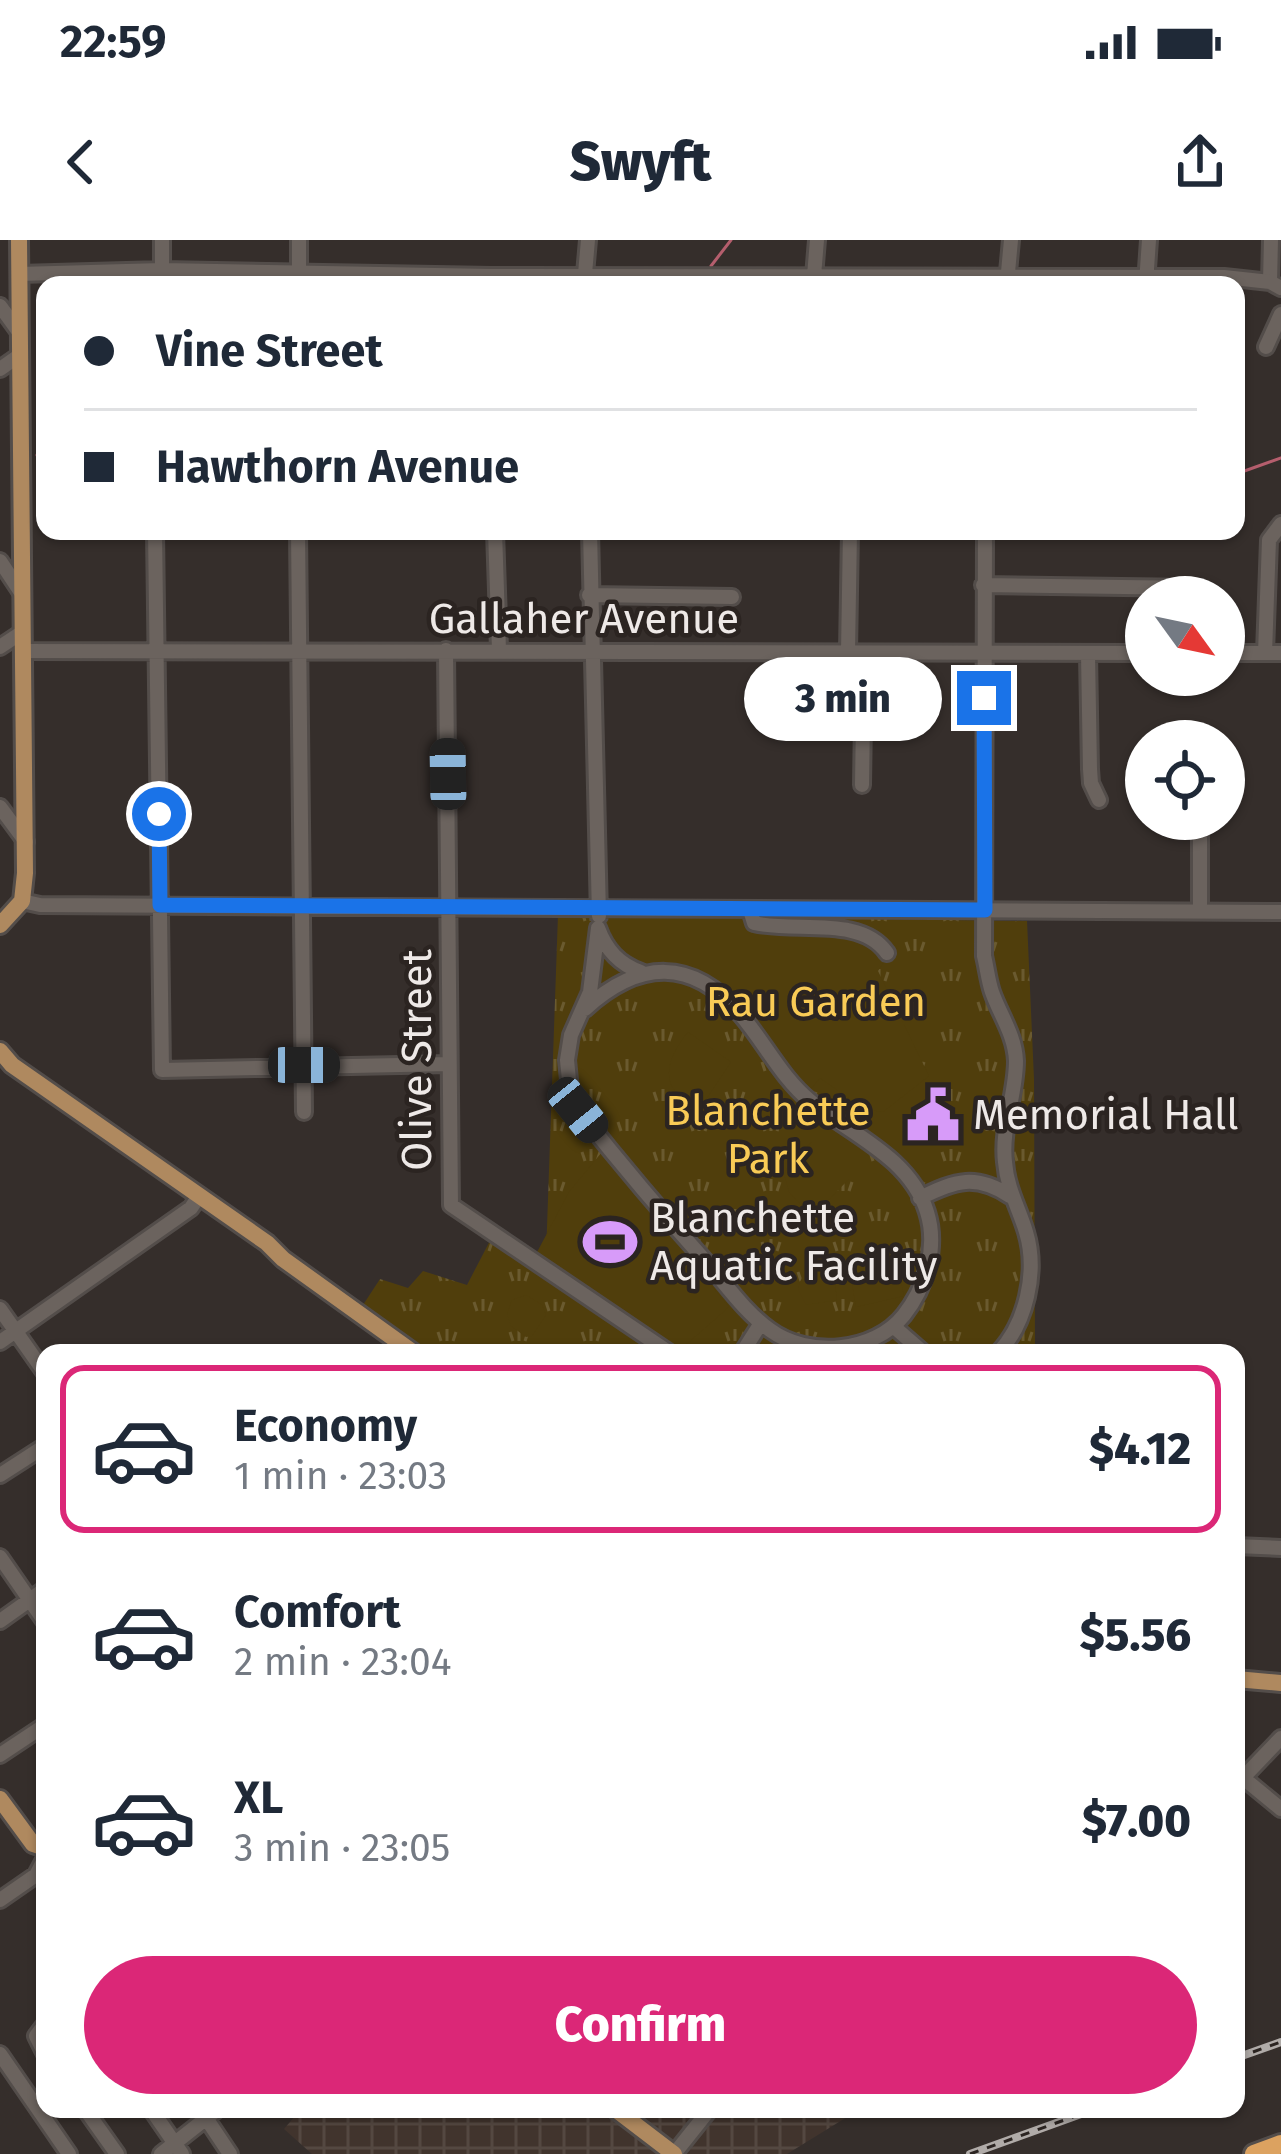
<!DOCTYPE html>
<meta charset="utf-8">
<style>
body{margin:0;font-family:"Fira Sans",sans-serif;background:#f2f2f3;color:#1f2937;height:100vh;display:flex;flex-direction:column;font-size:45px;white-space:nowrap}
*{box-sizing:border-box;margin:0}
p{font-size:39px;color:#747a83}
.icon{flex:none;width:66px;height:66px;fill:none;stroke:currentColor;stroke-width:2;stroke-linecap:round;stroke-linejoin:round}
.map{position:relative;flex:1;overflow:hidden}
.sheet{position:absolute;left:36px;top:1104px;width:1209px;height:774px;display:flex;flex-direction:column;background:#fff;border-radius:24px;box-shadow:0 3px 9px #0004}
.sheet>*{flex:none}
.banner{position:absolute;left:36px;top:36px;width:1209px;height:264px;border-radius:24px;box-shadow:0 3px 9px #0004;display:grid;align-content:center;height:264px;padding:0 48px;background:#fff}
.needle{width:78px;rotate:123deg}
.buttons{position:absolute;left:1125px;top:336px;display:grid;gap:24px}
.buttons a{display:grid;place-items:center;width:120px;height:120px;border-radius:50%;background:#fff;box-shadow:0 3px 9px #0004;font-size:60px}
.end{position:absolute;width:54px;height:54px;margin:-27px;border:15px solid #1a73e8;background:#fff;box-shadow:0 0 0 6px #fff}
.from{border-radius:50%}
.bubble{position:absolute;height:84px;border-radius:42px;background:#fff;box-shadow:0 3px 9px #0004;font-size:39px;font-weight:800;line-height:84px;text-align:center}
.car{position:absolute;width:36px;height:72px;margin:-36px -18px;border-radius:15px;box-shadow:0 0 9px 3px #0007;background:linear-gradient(#222 24%,#8ab4d8 0 40%,#222 0 76%,#8ab4d8 0 86%,#222 0)}
.banner b{display:flex;align-items:center;gap:42px;height:114px;font-size:45px}
.banner b+b{border-top:3px solid #e0e1e3}
.banner i{width:30px;height:30px;background:#1f2937}
ul{padding:21px 0 0;list-style:none}
li{display:flex;align-items:center;gap:36px;height:168px;margin:0 24px 18px;padding:0 24px;border:6px solid transparent;border-radius:24px}
li div{flex:1}
li b{display:block;font-size:45px}
li em{font-style:normal;font-weight:800}
li.selected{border-color:#db2777}
li>.icon{width:108px;height:108px;stroke-width:1.5}
.action{display:flex;gap:24px;margin-top:auto;padding:24px 48px}
.action a{flex:1;height:138px;border-radius:72px;background:#db2777;color:#fff;font-size:48px;font-weight:800;line-height:138px;text-align:center}
.status{display:flex;justify-content:space-between;align-items:center;height:84px;padding:0 60px;background:#fff;direction:ltr}
.status svg{height:33px;fill:currentColor}
header{display:flex;justify-content:space-between;align-items:center;height:156px;padding:0 48px;background:#fff;font-size:54px;font-weight:800}
.map>svg:first-child{display:block}
.industrial{fill:url(#industrial-grid)}
.grass{fill:url(#grass-tufts)}
.garden{fill:#503e0c}
.lines{fill:none;stroke-linecap:round;stroke-linejoin:round}
.stream{stroke:#b55e6d;stroke-width:3}
.minor-casing{stroke:#534d4a;stroke-width:20}
.major-casing{stroke:#534d4a;stroke-width:22}
.highway-casing{stroke:#534d4a;stroke-width:24}
.minor{stroke:#6b635e;stroke-width:14}
.major{stroke:#af895f;stroke-width:16}
.highway{stroke:#dca260;stroke-width:18}
.rail-casing{stroke:#b0aba8;stroke-width:8}
.rail{stroke:#2b2421;stroke-width:3;stroke-dasharray:9;stroke-linecap:butt}
.route{stroke:#1a73e8;stroke-width:15}
.labels{text-anchor:middle;dominant-baseline:central;stroke-width:9;stroke-linejoin:round;paint-order:stroke}
.street-label{font-size:42px;fill:#eee9e7;stroke:#2b2421}
.park-label{font-size:42px;fill:#f9cb56;stroke:#2b2421}
.poi-label{font-size:42px;fill:#eee9e7;stroke:#2b2421;text-anchor:start}
</style>
<div class="status"><b>22:59</b><svg viewBox="0 0 49 12"><path d="M0 12V9h3v3zM5 12V6h3v6zM10 12V3h3v9zM15 12V0h3v12zM26 1h20v11H26zM47 4h2v5h-2z"/></svg></div>
<header><svg class="icon" aria-label="back" viewBox="0 0 24 24"><path d="M15 5l-7 7 7 7"/></svg>Swyft<svg class="icon" aria-label="share" viewBox="0 0 24 24"><path d="M12 15V3M7 8l5-5 5 5M5 13v7h14v-7"/></svg></header>
<div class="map">
<svg width="1281" height="1914" viewBox="0 0 1281 1914">
<defs>
<pattern id="industrial-grid" width="8" height="8" patternUnits="userSpaceOnUse" patternTransform="scale(3)"><rect width="8" height="8" fill="#41342d"/><path d="M0 4h8M4 0v8" fill="none" stroke="#544841"/></pattern>
<pattern id="grass-tufts" width="24" height="20" patternUnits="userSpaceOnUse" patternTransform="scale(3)"><rect width="24" height="20" fill="#503e0c"/><path d="M3 7l-1-3M5 7V3M7 7l1-3M15 17l-1-3M17 17v-4M19 17l1-3" fill="none" stroke="#6a5a2f"/></pattern>
</defs>
<rect width="100%" height="100%" fill="#352e2b"/>
<path class="industrial" d="M301,1869H860L787,1914H312L284,1889Z"/>
<path class="grass" d="M558,675L1027,681L1034,839L1035,1113H427L363,1065L380,1039L408,1048L423,1031L467,1045L493,995L542,1027L546,1016Z"/>
<path class="garden" d="M599,675L745,678L768,695L780,689L867,696L886,719L878,731L929,836L883,872L864,869L820,838L805,856L703,742L641,732L603,701Z
M688,792L731,822L701,867C657,853 664,821 688,792Z
M812,902L849,939L812,977L789,952L784,934L793,918Z
M602,912L729,1067L680,1110L536,1014L569,952Z
M822,1026L834,1034L837,1060L806,1065L798,1049C802,1034 806,1029 822,1026Z
M898,1029L904,1056L856,1067L851,1038Z
M526,1055L542,1065L546,1075L532,1096L526,1097L511,1086L507,1074L512,1060Z"/>
<g class="lines">
<path class="stream" d="M711,26L731,0
M37,215L45,216
M1236,234L1281,218"/>
<defs>
<path id="minor" d="M162,0V30
M19,34L162,30L492,36L1224,37L1270,42L1281,48
M814,36L817,0
M1270,42L1271,0
M1007,43L1011,0
M1146,43L1149,0
M299,45V0
M584,45L588,0
M0,66L19,92
M1266,107L1281,74
M0,129L20,115
M155,291L162,830L449,824
M298,291L304,872
M495,291L499,410
M590,291L599,676
M985,291L984,716C987,728 988,740 992,752C1000,775 1015,795 1016,821C1016,855 1001,888 1005,922C1007,949 1019,968 1026,992C1038,1032 1026,1084 998,1113
M0,321L20,351
M983,345L1194,348
M589,355L732,357
M0,407L21,393
M446,410L451,965L670,1113
M22,411L1146,413
M848,412L850,291
M1224,413H1281
M1265,413L1269,300L1281,284
M1088,414L1090,529L1091,543L1099,560
M862,545L864,413
M0,567L26,602
M22,661L40,665L1281,672
M750,670L754,683C795,693 861,675 887,713
M1200,671V579
M585,769C639,720 692,717 741,775C765,803 781,837 810,861C850,894 910,917 927,972C938,1007 926,1047 904,1075C874,1113 808,1118 770,1090C746,1073 727,1046 708,1024C663,974 620,923 578,870L570,850L567,820L571,795L590,752L598,688C606,710 619,724 641,732
M920,958C956,940 976,934 1010,956
M0,1069L45,1133
M893,1086L924,1113
M0,1102L191,968L199,956
M742,1113L761,1083
M0,1235L45,1206
M1236,1306L1281,1308
M0,1317L45,1382
M0,1381L45,1349
M0,1515L45,1485
M1236,1532L1281,1569
M1236,1545L1281,1498
M0,1660L36,1635L45,1618
M45,1784L36,1796L45,1814
M0,1814L69,1914
M85,1869L117,1914
M151,1869L182,1914
M200,1869L230,1914
M161,1914L218,1869
M674,1914L710,1869"/>
<path id="major" d="M0,685L22,661L25,633L19,0
M0,811L12,825L267,1003L283,1019L414,1113
M1236,1439L1281,1443
M0,1559L33,1604L45,1608
M615,1869L674,1914"/>
<path id="highway" d="M1254,1914L1281,1904"/>
</defs>
<use href="#minor" class="minor-casing"/>
<use href="#major" class="major-casing"/>
<use href="#highway" class="highway-casing"/>
<use href="#minor" class="minor"/>
<use href="#major" class="major"/>
<use href="#highway" class="highway"/>
<defs>
<path id="rail" d="M1236,1818L1281,1802
M970,1914L1095,1869"/>
</defs>
<use href="#rail" class="rail-casing"/>
<use href="#rail" class="rail"/>
</g>
<g class="lines">
<path class="route" d="M159,574L160,665L985,670L984,458"/>
</g>
<defs>
<symbol id="civic-bare" viewBox="-9 -9 18 18"><path d="M-.6-6.5H3V-4.5H.6V-3L4-1V1h2V6H-6V1h2V-1L-.6-3ZM-1.2 2.5V6h2.4V2.5Z" fill="#d79bf9" stroke="#2b2421" stroke-width="2.5" paint-order="stroke"/></symbol>
<symbol id="stadium-bare" viewBox="-9 -9 18 18"><path d="M0-5a6.5 5 0 1 0 0 10a6.5 5 0 1 0 0-10ZM-3.5-1.8h7v3.6h-7Z" fill="#d79bf9" stroke="#2b2421" stroke-width="2.5" paint-order="stroke"/></symbol>
</defs>
<g fill-rule="evenodd">
<use href="#civic-bare" x="895" y="837" width="76" height="76"/>
<use href="#stadium-bare" x="572" y="964" width="76" height="76"/>
</g>
<g class="labels">
<g class="street-label">
<text x="584" y="379">Gallaher Avenue</text>
<text transform="translate(417 820) rotate(-90)">Olive Street</text>
</g>
<g class="park-label">
<text x="816" y="762">Rau Garden</text>
<text x="768" y="871">Blanchette<tspan x="768" dy="48">Park</tspan></text>
</g>
<g class="poi-label">
<text x="973" y="875">Memorial Hall</text>
<text x="650" y="978">Blanchette<tspan x="650" dy="48">Aquatic Facility</tspan></text>
</g>
</g>
</svg>
<div class="buttons">
<a><svg class="needle" viewBox="-14 -14 28 28"><path d="M0-13l5 13h-10z" fill="#e53935"/><path d="M0 13l5-13h-10z" fill="#747a83"/></svg></a>
<a><svg class="icon" aria-label="locate" viewBox="0 0 24 24"><circle cx="12" cy="12" r="6"/><path d="M12 2v4M12 18v4M2 12h4M18 12h4"/></svg></a>
</div>
<i class="end from" style="left:159px;top:574px"></i>
<i class="end" style="left:984px;top:458px"></i>
<div class="bubble" style="left:744px;top:417px;width:198px">3 min</div>
<i class="car" style="left:448px;top:534px;rotate:359deg"></i>
<i class="car" style="left:304px;top:825px;rotate:90deg"></i>
<i class="car" style="left:578px;top:870px;rotate:141deg"></i>
<div class="banner">
<b><i class="from"></i>Vine Street</b>
<b><i></i>Hawthorn Avenue</b>
</div>
<section class="sheet">
<ul>
<li class="selected"><svg class="icon" aria-label="car" viewBox="0 0 24 24"><path d="M5 17H2v-5l4-1 3-4h7l3 4 3 1v5h-3M9 17h6M6 11h13"/><circle cx="7" cy="17" r="2"/><circle cx="17" cy="17" r="2"/></svg><div><b>Economy</b><p>1 min · 23:03</p></div><em>$4.12</em></li>
<li><svg class="icon" aria-label="car" viewBox="0 0 24 24"><path d="M5 17H2v-5l4-1 3-4h7l3 4 3 1v5h-3M9 17h6M6 11h13"/><circle cx="7" cy="17" r="2"/><circle cx="17" cy="17" r="2"/></svg><div><b>Comfort</b><p>2 min · 23:04</p></div><em>$5.56</em></li>
<li><svg class="icon" aria-label="car" viewBox="0 0 24 24"><path d="M5 17H2v-5l4-1 3-4h7l3 4 3 1v5h-3M9 17h6M6 11h13"/><circle cx="7" cy="17" r="2"/><circle cx="17" cy="17" r="2"/></svg><div><b>XL</b><p>3 min · 23:05</p></div><em>$7.00</em></li>
</ul>
<div class="action"><a>Confirm</a></div>
</section>
</div>
